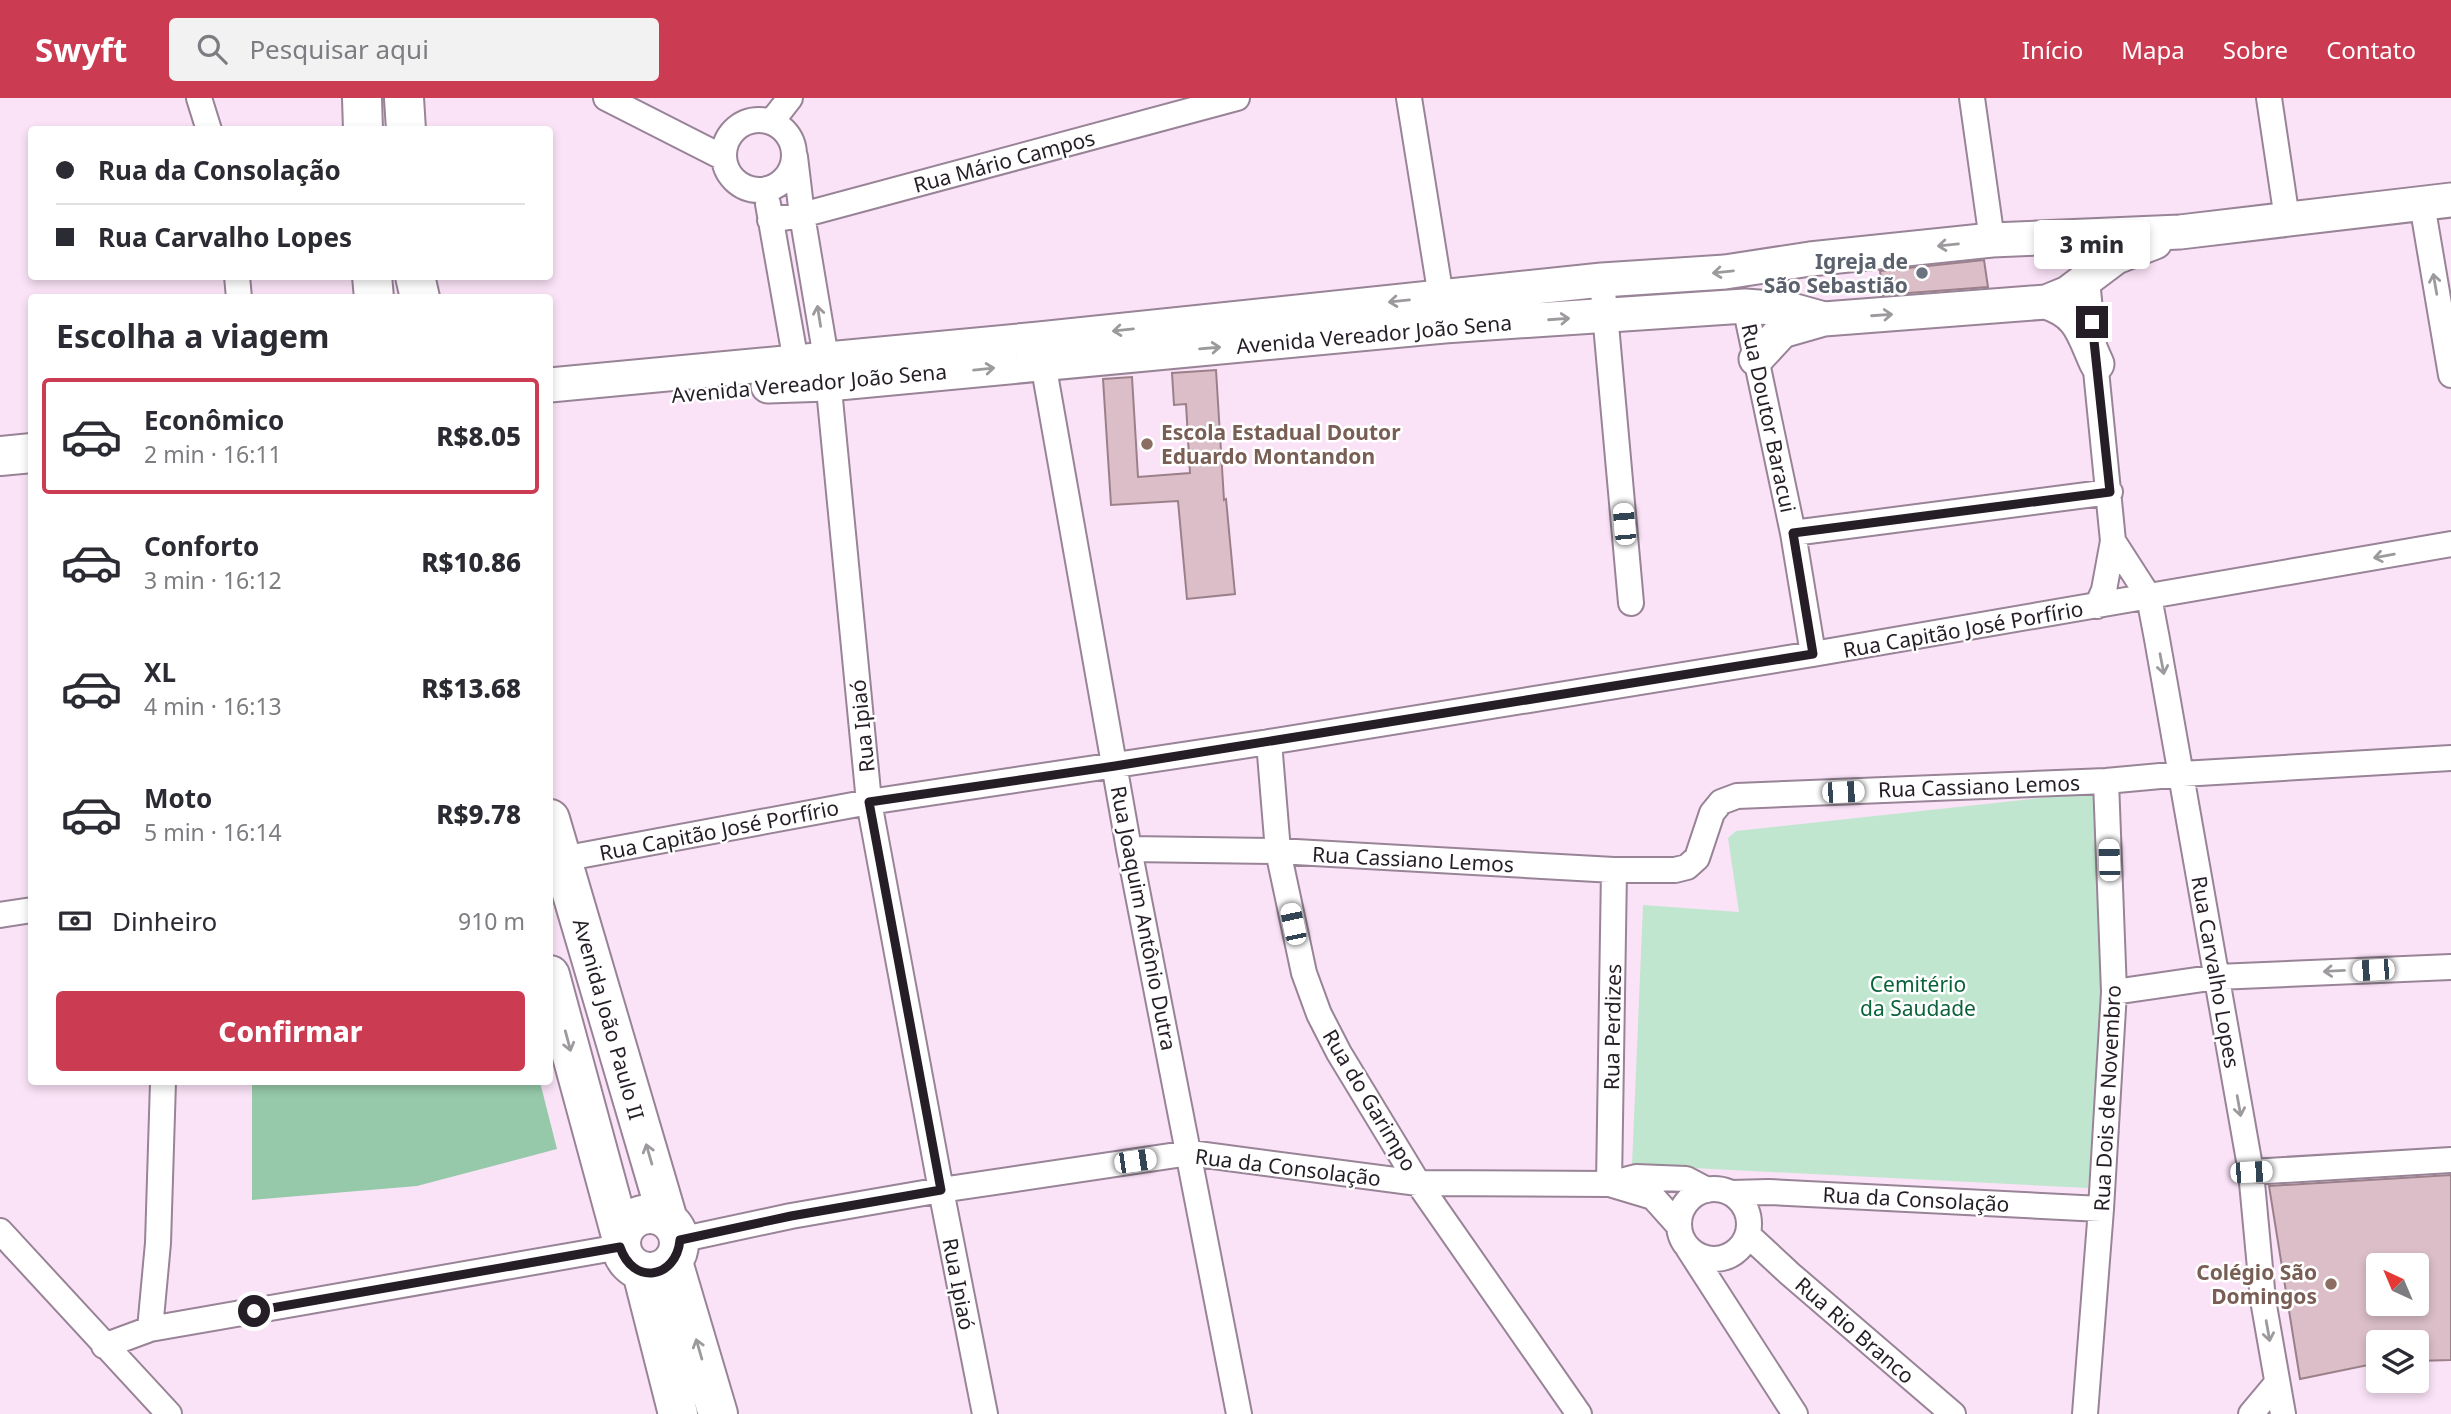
<!DOCTYPE html>
<html lang="pt">
<meta charset="utf-8">
<style>
body{margin:0;font-family:"Noto Sans",sans-serif;background:#f2f2f3;color:#2b2b33;height:100vh;display:flex;flex-direction:column;font-size:26px;white-space:nowrap}
*{box-sizing:border-box;margin:0}
p{font-size:23px;color:#7c7c81}
.icon{flex:none;width:38px;height:38px;fill:none;stroke:currentColor;stroke-width:2;stroke-linecap:round;stroke-linejoin:round}
.map{position:relative;flex:1;overflow:hidden}
.drawer{position:absolute;left:28px;top:196px;width:525px;height:791px;display:flex;flex-direction:column;background:#fff;border-radius:7px;box-shadow:0 4px 10px #0003}
.drawer>*{flex:none}
.hud{position:absolute;left:28px;top:28px;width:525px;height:154px;border-radius:7px;box-shadow:0 4px 10px #0003;display:grid;align-content:center;height:154px;padding:0 28px;background:#fff}
.needle{width:46px;rotate:316deg}
.buttons{position:absolute;left:2366px;top:1155px;display:grid;gap:14px}
.buttons a{display:grid;place-items:center;width:63px;height:63px;border-radius:7px;background:#fff;box-shadow:0 4px 10px #0003;font-size:35px}
.end{position:absolute;width:32px;height:32px;margin:-16px;border:9px solid #261e26;background:#fff;box-shadow:0 0 0 4px #fff}
.from{border-radius:50%}
.bubble{position:absolute;height:49px;border-radius:7px;background:#fff;box-shadow:0 4px 10px #0003;font-size:23px;font-weight:800;line-height:49px;text-align:center}
.car{position:absolute;width:21px;height:42px;margin:-21px -10px;border-radius:9px;box-shadow:0 0 5px 2px #0007;background:linear-gradient(#fff 24%,#345 0 40%,#fff 0 76%,#345 0 86%,#fff 0)}
.hud b{display:flex;align-items:center;gap:24px;height:66px;font-size:26px}
.hud b+b{border-top:2px solid #e1e1e2}
.hud i{width:18px;height:18px;background:#2b2b33}
ul{padding:0;list-style:none}
li{display:flex;align-items:center;gap:21px;height:116px;margin:0 14px 10px;padding:0 14px;border:4px solid transparent;border-radius:7px}
li div{flex:1}
li b{display:block;font-size:26px}
li em{font-style:normal;font-weight:800}
li.current{border-color:#cb3b52}
li>.icon{width:63px;height:63px;stroke-width:1.5}
h2{padding:0 28px;font-size:32px;line-height:84px}
.pay{display:flex;align-items:center;gap:18px;height:77px;padding:0 28px;font-size:26px}
.pay p{margin-inline-start:auto}
.primary-button{display:flex;gap:14px;margin-top:auto;padding:14px 28px}
.primary-button a{flex:1;height:80px;border-radius:7px;background:#cb3b52;color:#fff;font-size:28px;font-weight:800;line-height:80px;text-align:center}
header{display:flex;align-items:center;gap:42px;box-sizing:border-box;height:98px;padding:0 35px;background:#cb3b52;color:#fff}
header strong{font-size:33px}
nav{display:flex;gap:38px;margin-inline-start:auto;font-size:24px}
.search{width:490px;height:63px;background:#f2f2f3;display:flex;align-items:center;gap:18px;box-sizing:border-box;padding:0 24px;border-radius:7px;color:#7c7c81;font-size:26px}
.map>svg:first-child{display:block}
.green{fill:#c1e6cf}
.forest{fill:#96c9a9}
.building{fill:#dbbec7;stroke:#9b8089;stroke-width:2;fill-rule:evenodd}
.lines{fill:none;stroke-linecap:round;stroke-linejoin:round}
.minor-casing{stroke:#988496;stroke-width:28}
.secondary-casing{stroke:#988496;stroke-width:37}
.primary-casing{stroke:#988496;stroke-width:42}
.minor{stroke:#fff;stroke-width:24}
.secondary{stroke:#fff;stroke-width:33}
.primary{stroke:#fff;stroke-width:38}
.oneway{stroke:#9d9a9d}
.route{stroke:#261e26;stroke-width:9}
.worship-dot{fill:#6b7280;stroke:#fff;stroke-width:2.5}
.education-dot{fill:#8d6e63;stroke:#fff;stroke-width:2.5}
.labels{text-anchor:middle;dominant-baseline:central;stroke-width:5;stroke-linejoin:round;paint-order:stroke}
.street-label{font-size:21px;fill:#261e26;stroke:#fff}
.worship-label{font-size:21px;font-weight:bold;fill:#5b616d;stroke:#fff;text-anchor:end}
.education-label{font-size:21px;font-weight:bold;fill:#785e54;stroke:#fff;text-anchor:start}
.park-label{font-size:21px;fill:#0b633c;stroke:#fff}
</style>
<header>
<strong>Swyft</strong>
<div class="search"><svg class="icon" aria-label="search" viewBox="0 0 24 24"><circle cx="10" cy="10" r="6"/><path d="M15 15l6 6"/></svg>Pesquisar aqui</div>
<nav><a>Início</a><a>Mapa</a><a>Sobre</a><a>Contato</a></nav>
</header>
<div class="map">
<svg width="2451" height="1316" viewBox="0 0 2451 1316">
<rect width="100%" height="100%" fill="#fae3f7"/>
<path class="green" d="M2095,694L2104,891L2088,1090L1632,1067L1643,807L1739,814L1728,740L1736,733Z"/>
<path class="forest" d="M252,984H540L557,1051L417,1088L252,1102Z"/>
<path class="building" d="M1984,162L1988,189L1883,197L1880,173Z
M1216,272L1224,402L1226,401L1235,496L1187,501L1178,403L1111,407L1103,281L1132,279L1138,379L1190,375L1186,306L1174,307L1172,275Z
M2451,1077V1262L2417,1263V1244H2378V1265L2300,1281L2269,1088ZM2378,1167H2417V1206H2378Z"/>
<g class="lines">
<defs>
<path id="minor" d="M199,0L209,32
M606,0L724,60
M1409,0L1441,199
M1972,0L1992,142
M2269,0L2287,121
M724 57a35 35 0 1 1 70 0a35 35 0 1 1-70 0Z
M772,23L790,0
M795,59L802,117L826,260L869,704L941,1092L985,1316
M768,106L799,281
M2422,106L2451,277
M770,122L802,117L1237,0
M237,178L239,200
M1602,182L1631,505
M2087,182L2113,443L2104,492L2097,508
M1745,208L1793,435L1813,556
M1040,248L1129,751L1239,1316
M1793,435L2110,394
M2113,443L2149,499L2157,541L2251,1074L2263,1202L2283,1316
M1269,644L1278,753L1304,875L1319,916L1339,955L1418,1085L1579,1316
M1129,751L1278,753L1614,772H1675L1687,769L1697,760L1712,715L1721,704L1737,698L2106,683L2182,676L2451,660
M562,761L869,704L1269,644L1813,556L2451,446
M0,817L32,812
M2114,894L2217,879L2451,869
M2251,1074L2451,1062
M1609,1086L1614,772
M1613,1087L1653,1099L1679,1128
M1679 1126a35 35 0 1 1 70 0a35 35 0 1 1-70 0Z
M1731,1095L1769,1094L2101,1111
M0,1133L169,1316
M1748,1137L1790,1176L1953,1316
M679,1142L791,1118L941,1092L1190,1055L1418,1085L1609,1086L1636,1079L1686,1081L1707,1092
M1688,1150L1795,1316
M150,1231L158,1145L163,984
M104,1248L150,1231L620,1149
M2085,1316L2101,1111L2114,894L2106,683
M2251,1316L2277,1285"/>
<path id="secondary" d="M2046,204C2081,215 2083,236 2097,266
M1756,261L1782,233L1824,221
M550,287L1039,241L1602,182L1725,174L1810,161L1992,142L2180,134L2451,102
M768,288L828,286L1444,228L1745,208L1788,211L1824,221L2046,204L2068,195L2116,159L2155,144"/>
<path id="primary" d="M362,0L363,32
M404,0L406,32
M372,178L374,200
M415,178L420,200
M0,358L32,355
M550,721L668,1122
M550,877L621,1138
M621 1145a29 29 0 1 1 58 0a29 29 0 1 1-58 0Z
M673,1164L718,1316
M642,1174L678,1316"/>
</defs>
<use href="#minor" class="minor-casing"/>
<use href="#secondary" class="secondary-casing"/>
<use href="#primary" class="primary-casing"/>
<use href="#minor" class="minor"/>
<use href="#secondary" class="secondary"/>
<use href="#primary" class="primary"/>
</g>
<defs><path id="oneway-shaft" d="M-6 0H5M1.5-3L5.5 0L1.5 3" fill="none" stroke-width="1.6" stroke-linecap="round" stroke-linejoin="round" transform="scale(1.75)"/></defs>
<g class="oneway">
<use href="#oneway-shaft" transform="translate(1948 147) rotate(174)"/>
<use href="#oneway-shaft" transform="translate(1723 174) rotate(174)"/>
<use href="#oneway-shaft" transform="translate(2435 186) rotate(-100)"/>
<use href="#oneway-shaft" transform="translate(1399 203) rotate(174)"/>
<use href="#oneway-shaft" transform="translate(1882 217) rotate(-4)"/>
<use href="#oneway-shaft" transform="translate(819 218) rotate(-99)"/>
<use href="#oneway-shaft" transform="translate(1559 221) rotate(-4)"/>
<use href="#oneway-shaft" transform="translate(1123 232) rotate(174)"/>
<use href="#oneway-shaft" transform="translate(1210 250) rotate(-5)"/>
<use href="#oneway-shaft" transform="translate(984 271) rotate(-6)"/>
<use href="#oneway-shaft" transform="translate(2384 458) rotate(170)"/>
<use href="#oneway-shaft" transform="translate(2162 566) rotate(79)"/>
<use href="#oneway-shaft" transform="translate(2334 873) rotate(177)"/>
<use href="#oneway-shaft" transform="translate(568 943) rotate(75)"/>
<use href="#oneway-shaft" transform="translate(2239 1008) rotate(80)"/>
<use href="#oneway-shaft" transform="translate(649 1056) rotate(-106)"/>
<use href="#oneway-shaft" transform="translate(2268 1233) rotate(80)"/>
<use href="#oneway-shaft" transform="translate(699 1251) rotate(-106)"/>
</g>
<g class="lines">
<path class="route" d="M254,1213L620,1149C633,1188 676,1181 680,1142L791,1118L941,1092L869,704L1115,668L1813,556L1793,435L2110,394L2092,224"/>
</g>
<circle class="worship-dot" cx="1922" cy="175" r="7"/>
<g class="education-dot">
<circle cx="1147" cy="346" r="7"/>
<circle cx="2331" cy="1186" r="7"/>
</g>
<g class="labels">
<g class="street-label">
<text transform="translate(1004 63) rotate(-15)">Rua Mário Campos</text>
<text transform="translate(1374 236) rotate(-5)">Avenida Vereador João Sena</text>
<text transform="translate(809 285) rotate(-5)">Avenida Vereador João Sena</text>
<text transform="translate(1769 320) rotate(78)">Rua Doutor Baracui</text>
<text transform="translate(1963 531) rotate(-10)">Rua Capitão José Porfírio</text>
<text transform="translate(862 628) rotate(-96)">Rua Ipiaó</text>
<text transform="translate(1979 688) rotate(-2)">Rua Cassiano Lemos</text>
<text transform="translate(719 732) rotate(-11)">Rua Capitão José Porfírio</text>
<text transform="translate(1413 761) rotate(3)">Rua Cassiano Lemos</text>
<text transform="translate(1144 820) rotate(79)">Rua Joaquim Antônio Dutra</text>
<text transform="translate(2216 874) rotate(80)">Rua Carvalho Lopes</text>
<text transform="translate(609 921) rotate(74)">Avenida João Paulo II</text>
<text transform="translate(1612 929) rotate(-89)">Rua Perdizes</text>
<text transform="translate(2107 1000) rotate(-87)">Rua Dois de Novembro</text>
<text transform="translate(1370 1002) rotate(59)">Rua do Garimpo</text>
<text transform="translate(1288 1069) rotate(7)">Rua da Consolação</text>
<text transform="translate(1916 1101) rotate(3)">Rua da Consolação</text>
<text transform="translate(959 1186) rotate(79)">Rua Ipiaó</text>
<text transform="translate(1855 1232) rotate(41)">Rua Rio Branco</text>
</g>
<g class="worship-label">
<text x="1908" y="163">Igreja de<tspan x="1908" dy="24">São Sebastião</tspan></text>
</g>
<g class="education-label">
<text x="1161" y="334">Escola Estadual Doutor<tspan x="1161" dy="24">Eduardo Montandon</tspan></text>
<text x="2317" y="1174" text-anchor="end">Colégio São<tspan x="2317" dy="24">Domingos</tspan></text>
</g>
<g class="park-label">
<text x="1918" y="886">Cemitério<tspan x="1918" dy="24">da Saudade</tspan></text>
</g>
</g>
</svg>
<div class="buttons">
<a><svg class="needle" viewBox="-14 -14 28 28"><path d="M0-13l5 13h-10z" fill="#e53935"/><path d="M0 13l5-13h-10z" fill="#7c7c81"/></svg></a>
<a><svg class="icon" aria-label="layers" viewBox="0 0 24 24"><path d="M12 4l9 5-9 5-9-5zM3 14l9 5 9-5"/></svg></a>
</div>
<i class="end from" style="left:254px;top:1213px"></i>
<i class="end" style="left:2092px;top:224px"></i>
<div class="bubble" style="left:2034px;top:122px;width:116px">3 min</div>
<i class="car" style="left:1624px;top:426px;rotate:355deg"></i>
<i class="car" style="left:1843px;top:694px;rotate:88deg"></i>
<i class="car" style="left:2109px;top:762px;rotate:358deg"></i>
<i class="car" style="left:1293px;top:826px;rotate:348deg"></i>
<i class="car" style="left:2373px;top:872px;rotate:267deg"></i>
<i class="car" style="left:1135px;top:1063px;rotate:82deg"></i>
<i class="car" style="left:2251px;top:1074px;rotate:87deg"></i>
<div class="hud">
<b><i class="from"></i>Rua da Consolação</b>
<b><i></i>Rua Carvalho Lopes</b>
</div>
<section class="drawer">
<h2>Escolha a viagem</h2>
<ul>
<li class="current"><svg class="icon" aria-label="car" viewBox="0 0 24 24"><path d="M5 17H2v-5l4-1 3-4h7l3 4 3 1v5h-3M9 17h6M6 11h13"/><circle cx="7" cy="17" r="2"/><circle cx="17" cy="17" r="2"/></svg><div><b>Econômico</b><p>2 min · 16:11</p></div><em>R$8.05</em></li>
<li><svg class="icon" aria-label="car" viewBox="0 0 24 24"><path d="M5 17H2v-5l4-1 3-4h7l3 4 3 1v5h-3M9 17h6M6 11h13"/><circle cx="7" cy="17" r="2"/><circle cx="17" cy="17" r="2"/></svg><div><b>Conforto</b><p>3 min · 16:12</p></div><em>R$10.86</em></li>
<li><svg class="icon" aria-label="car" viewBox="0 0 24 24"><path d="M5 17H2v-5l4-1 3-4h7l3 4 3 1v5h-3M9 17h6M6 11h13"/><circle cx="7" cy="17" r="2"/><circle cx="17" cy="17" r="2"/></svg><div><b>XL</b><p>4 min · 16:13</p></div><em>R$13.68</em></li>
<li><svg class="icon" aria-label="car" viewBox="0 0 24 24"><path d="M5 17H2v-5l4-1 3-4h7l3 4 3 1v5h-3M9 17h6M6 11h13"/><circle cx="7" cy="17" r="2"/><circle cx="17" cy="17" r="2"/></svg><div><b>Moto</b><p>5 min · 16:14</p></div><em>R$9.78</em></li>
</ul>
<div class="pay"><svg class="icon" aria-label="cash" viewBox="0 0 24 24"><path d="M3 7h18v10H3z"/><circle cx="12" cy="12" r="2"/></svg>Dinheiro<p>910 m</p></div>
<div class="primary-button"><a>Confirmar</a></div>
</section>
</div>
